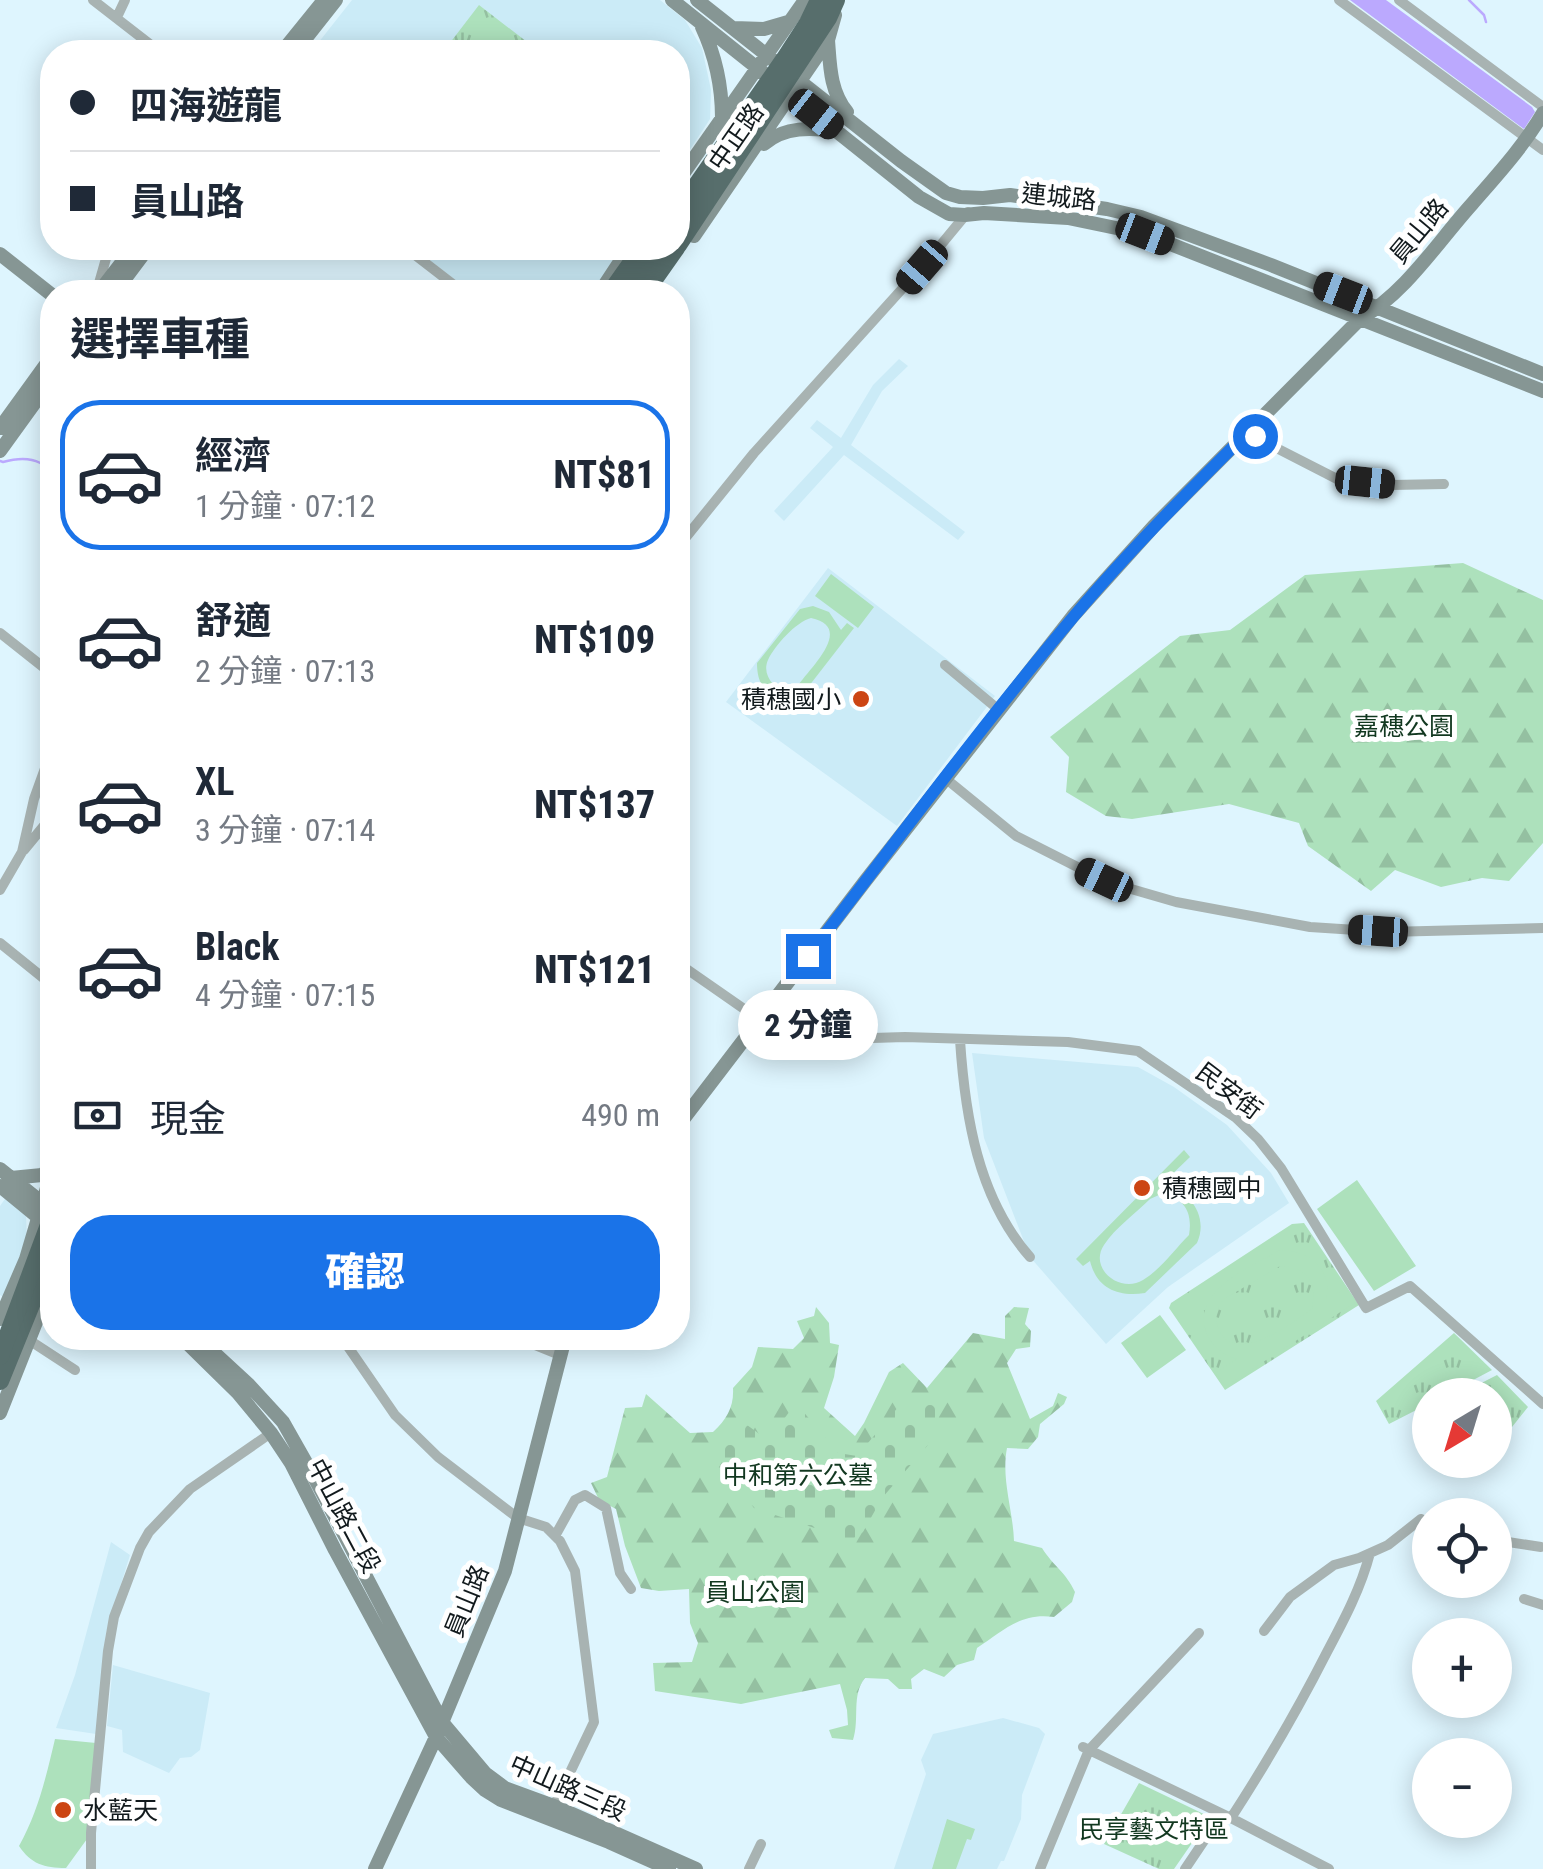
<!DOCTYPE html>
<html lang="zh-TW">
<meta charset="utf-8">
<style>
body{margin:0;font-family:"Roboto Condensed","Noto Sans TC",sans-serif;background:#f6f6f7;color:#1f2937;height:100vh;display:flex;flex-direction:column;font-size:38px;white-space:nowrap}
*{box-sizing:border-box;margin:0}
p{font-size:32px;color:#747a83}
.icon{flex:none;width:55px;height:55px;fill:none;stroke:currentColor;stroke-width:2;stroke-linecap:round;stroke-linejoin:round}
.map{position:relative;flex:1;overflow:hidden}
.details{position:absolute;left:40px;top:280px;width:650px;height:1070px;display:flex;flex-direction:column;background:#fff;border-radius:40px;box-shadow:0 5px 25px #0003}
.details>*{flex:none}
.banner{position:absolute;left:40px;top:40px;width:650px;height:220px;border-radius:40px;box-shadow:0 5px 25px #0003;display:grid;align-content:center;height:220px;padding:0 30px;background:#fff}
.needle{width:65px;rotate:218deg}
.controls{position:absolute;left:1412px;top:1378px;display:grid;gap:20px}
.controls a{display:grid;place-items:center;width:100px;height:100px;border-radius:50%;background:#fff;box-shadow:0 5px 25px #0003;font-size:50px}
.end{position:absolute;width:45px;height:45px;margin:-22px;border:12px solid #1a73e8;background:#fff;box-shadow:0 0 0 5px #fff}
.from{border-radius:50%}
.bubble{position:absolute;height:70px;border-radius:35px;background:#fff;box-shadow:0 5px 25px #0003;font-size:32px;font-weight:800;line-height:70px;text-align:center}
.car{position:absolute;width:30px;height:60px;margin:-30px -15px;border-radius:12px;box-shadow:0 0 8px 2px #0007;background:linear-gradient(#222 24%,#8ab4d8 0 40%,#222 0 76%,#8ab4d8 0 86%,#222 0)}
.banner b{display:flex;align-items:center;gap:35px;height:95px;font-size:38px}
.banner b+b{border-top:2px solid #e0e1e3}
.banner i{width:25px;height:25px;background:#1f2937}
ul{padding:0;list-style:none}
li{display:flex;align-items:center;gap:30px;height:150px;margin:0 20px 15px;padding:0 10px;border:5px solid transparent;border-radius:40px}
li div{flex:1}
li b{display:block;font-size:38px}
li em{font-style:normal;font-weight:800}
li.current{border-color:#1a73e8}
li>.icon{width:90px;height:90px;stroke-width:1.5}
h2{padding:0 30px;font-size:45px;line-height:120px}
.pay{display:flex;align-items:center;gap:25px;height:110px;padding:0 30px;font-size:38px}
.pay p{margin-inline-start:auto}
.button{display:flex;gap:20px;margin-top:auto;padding:20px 30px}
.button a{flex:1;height:115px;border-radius:40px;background:#1a73e8;color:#fff;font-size:40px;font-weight:800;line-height:115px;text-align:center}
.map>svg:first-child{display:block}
.built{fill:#cbebf7}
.grass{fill:url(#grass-tufts)}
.forest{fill:url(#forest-firs)}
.cemetery{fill:url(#cemetery-stones)}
.garden{fill:#ade1bc;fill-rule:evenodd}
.water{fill:#bba9fe}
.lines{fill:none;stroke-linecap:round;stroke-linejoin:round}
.stream{stroke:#bba9fe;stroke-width:2.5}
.street{stroke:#a8b3b2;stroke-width:10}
.secondary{stroke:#869694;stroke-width:14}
.highway{stroke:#576e6c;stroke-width:18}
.highway-bridge{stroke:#576e6c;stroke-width:18}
.route{stroke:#1a73e8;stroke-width:12}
.poi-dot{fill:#cc4513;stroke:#fff;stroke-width:4}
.labels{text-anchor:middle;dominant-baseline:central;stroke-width:10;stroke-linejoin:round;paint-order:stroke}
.street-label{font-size:25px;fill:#121a1d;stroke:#fff}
.poi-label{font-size:25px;fill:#121a1d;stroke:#fff;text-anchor:start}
.park-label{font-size:25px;fill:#123820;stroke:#fff}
</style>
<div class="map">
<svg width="1543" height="1869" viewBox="0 0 1543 1869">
<defs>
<pattern id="grass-tufts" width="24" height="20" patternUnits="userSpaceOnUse" patternTransform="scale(2.5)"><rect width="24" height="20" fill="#ade1bc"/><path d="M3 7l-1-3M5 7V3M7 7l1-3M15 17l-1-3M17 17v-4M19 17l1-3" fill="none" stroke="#94c0a1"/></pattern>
<pattern id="forest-firs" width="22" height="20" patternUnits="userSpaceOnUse" patternTransform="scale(2.5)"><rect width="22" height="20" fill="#ade1bc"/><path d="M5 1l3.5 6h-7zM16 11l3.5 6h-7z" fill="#94c0a1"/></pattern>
<pattern id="cemetery-stones" width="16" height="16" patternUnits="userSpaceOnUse" patternTransform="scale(2.5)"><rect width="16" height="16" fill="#ade1bc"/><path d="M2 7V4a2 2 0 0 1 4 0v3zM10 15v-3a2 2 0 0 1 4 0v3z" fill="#94c0a1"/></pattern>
</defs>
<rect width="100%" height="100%" fill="#def5fe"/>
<path class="built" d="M352,0H660L685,20L702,48L711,90L710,119L678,168V52H311Z
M414,248H625L594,292H471Z
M899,359L908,366L882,391L851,445L965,532L958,540L844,455L784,521L774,511L833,447L810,428L817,420L841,438L873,385Z
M828,568L995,696L897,826L726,702Z
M972,1053L1138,1067L1174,1087L1227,1125L1271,1173L1289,1203L1168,1287L1106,1344L1030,1257L984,1138Z
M7,1196L26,1214L27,1243L3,1297L0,1295V1206Z
M111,1542L130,1555L106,1633L96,1734L56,1728L75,1675Z
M113,1665L210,1693L200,1750L191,1757L180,1758L169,1773L123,1752L122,1730L107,1726Z
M1003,1718L1039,1728L1045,1734L1022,1795L1021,1819L1004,1861H1001L997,1869H894L926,1774L921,1760L933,1734Z"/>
<path class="grass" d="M479,5L540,52H443Z
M1304,1223L1359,1305L1225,1390L1169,1308L1171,1303L1292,1224Z
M1454,1333L1492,1370L1445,1395H1430V1403L1389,1424L1376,1401Z
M1497,1375L1528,1407L1504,1437L1495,1436V1395H1458Z
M1139,1783L1210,1817L1174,1869H1159L1104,1844Z"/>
<path class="forest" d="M1463,563L1543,600V843L1509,881L1482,878L1441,887L1395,870L1371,891L1308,846L1299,823L1229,804L1132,819L1106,816L1066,792L1069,757L1050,737L1180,636L1230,630L1305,575Z
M816,1307L829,1323L830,1343L839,1345L834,1377L824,1408L855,1436L864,1423L889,1372L903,1363L927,1388L973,1333L1005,1339V1316L1014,1307L1029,1308L1025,1324L1031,1331L1030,1347L1016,1349L1007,1363L1030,1419L1053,1406L1058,1393L1067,1397L1064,1404L1040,1424L1038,1437L1028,1449L1007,1448C1001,1479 1013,1510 1014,1541L1042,1548C1054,1567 1065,1571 1075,1592L1072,1602L1054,1617C1021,1612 1003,1631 977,1648L974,1660L957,1665L944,1677L924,1669L911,1679L912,1689H899L888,1679L865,1678C851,1695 860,1719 853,1740L832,1738L829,1730L848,1725L847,1710L840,1684L741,1704L655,1691L653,1663L692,1662L698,1643L690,1623L689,1589L659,1591L641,1588L625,1546L616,1509L599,1500L591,1483L607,1477L625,1408L642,1407L646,1394L690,1433L713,1432C727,1419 734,1407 733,1388L752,1367L758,1347L793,1349L804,1338L797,1321L814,1316Z"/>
<path class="cemetery" d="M905,1399L937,1406L940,1413L928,1445L882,1498L863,1532L851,1540L754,1508L727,1473L716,1450L747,1425L768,1440L796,1403L838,1453L857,1456Z"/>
<path class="garden" d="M831,574L874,607L858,628L815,596Z
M813,606L829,612L841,630L847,623L854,628L788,713L780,707L786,699C765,695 757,684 757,663L800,609ZM811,618C854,627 812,666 799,684L792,687L773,684C767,677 764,669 768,660C775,645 796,622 811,618Z
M1184,1150L1190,1157L1163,1183C1190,1191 1209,1216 1197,1243L1145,1293C1118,1297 1097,1289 1090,1261L1083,1266L1076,1259ZM1159,1195C1184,1196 1193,1212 1189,1235C1175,1249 1160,1270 1143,1280C1121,1294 1088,1269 1104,1245C1115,1228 1136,1213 1150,1199Z
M1357,1180L1416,1266L1374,1291L1317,1209Z
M1280,1250C1310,1251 1333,1269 1326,1300L1346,1288L1356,1302L1226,1386L1216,1373L1237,1359C1224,1355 1212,1347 1207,1334C1189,1291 1251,1267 1280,1250ZM1280,1266C1309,1267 1317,1283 1312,1309C1293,1322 1236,1367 1219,1330C1214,1318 1216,1309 1224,1299Z
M1160,1315L1186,1350L1147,1378L1121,1343Z
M55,1739L96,1743L87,1839L66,1868C44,1868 31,1864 19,1846C38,1812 46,1777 55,1739Z
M947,1819L975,1829L971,1840L967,1839L956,1869H932Z"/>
<path class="water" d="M1350,0H1386L1532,107L1535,112L1524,129Z"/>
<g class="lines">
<path class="stream" d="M1469,0L1484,15L1486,22
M0,461L3,462C21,457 41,457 52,474"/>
<path class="street" d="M93,0L160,52
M1339,0L1543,150
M1399,0L1543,107
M117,17L125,0
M406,248L463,292
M97,290L109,248
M1247,433L1337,479L1392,485L1444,484
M678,547L754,453L930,258L968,212
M0,633L52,674
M945,665L999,710
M945,778L1016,836L1107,882L1176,902L1310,927L1387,932L1543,928
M24,850L52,816
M0,890L22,852L34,799L52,749
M0,943L52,985
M678,963L760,1020L808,1040L905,1037L1068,1042L1138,1051L1235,1117L1258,1139L1281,1168L1366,1308L1410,1286L1543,1404
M960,1040C965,1116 978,1198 1030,1257
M342,1338L395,1415L438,1457L510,1512L518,1518L546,1527L560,1541L575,1571L594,1722L554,1806
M518,1338L560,1355
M29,1340L75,1370
M555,1536L575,1500L585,1495L606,1508L620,1573L631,1589
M1495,1540L1541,1547
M1524,1599L1543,1605
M1264,1631L1290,1597L1334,1565L1359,1558L1388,1545L1421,1519
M1083,1747L1231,1818L1329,1869
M1231,1818C1266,1764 1298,1709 1327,1652C1344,1620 1361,1588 1370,1553
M91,1869V1833L108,1651L114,1617L140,1548L149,1532L190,1489L271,1433
M749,1869L761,1844
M1040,1869L1089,1750L1199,1633
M1185,1869L1222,1814"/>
<path class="secondary" d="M672,0L919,197L949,214L965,215L984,213L1068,218L1145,234L1543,391
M697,0L901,161L946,193L960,197L983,198L1010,195L1107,209L1141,217L1271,265L1543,374
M702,27C716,57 722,85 722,118
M734,28L764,29L788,22
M828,40C830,66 830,91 847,112
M282,52L324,0
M295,52L336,0
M764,144C785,126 811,128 837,131
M678,181L805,0
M694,236L828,40L835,15
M0,254L52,295
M99,292L133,248
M115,292L148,248
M600,292L629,248
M0,428L52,356
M0,451L52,379
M678,1126L866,880L1073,616L1154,526L1360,319C1407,291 1436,244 1472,204C1498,174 1523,147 1543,113
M0,1169L50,1209
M11,1178L42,1175L52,1167
M0,1186L44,1222
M0,1319L26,1259L52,1171
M182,1338L238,1393L271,1433L291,1463L335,1550L436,1737L471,1777L485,1790L501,1800L609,1842L669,1869
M198,1338L249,1385L283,1422L313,1475L442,1722L485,1773L505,1788L554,1806L696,1869
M0,1413L52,1282
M375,1869L436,1737L505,1571L565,1338"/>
<path class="highway" d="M611,292L642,248
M627,292L658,248
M645,292L676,248
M0,1381L52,1253"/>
<path class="highway-bridge" d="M678,212L786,57L808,23L819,0
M678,245L828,18L836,0
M0,1356L52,1217"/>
</g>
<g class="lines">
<path class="route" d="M808,956C896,842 982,725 1075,615C1129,551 1188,492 1247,433L1255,436"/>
</g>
<g class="poi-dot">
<circle cx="861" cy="699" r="10"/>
<circle cx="1142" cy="1188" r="10"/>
<circle cx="63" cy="1810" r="10"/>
</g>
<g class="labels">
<g class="street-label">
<text transform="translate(736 137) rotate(-55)">中正路</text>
<text transform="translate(1059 197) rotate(6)">連城路</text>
<text transform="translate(1419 231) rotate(-50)">員山路</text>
<text transform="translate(1229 1091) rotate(37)">民安街</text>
<text transform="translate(344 1516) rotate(62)">中山路二段</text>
<text transform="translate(467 1601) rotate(-68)">員山路</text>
<text transform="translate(568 1788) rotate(24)">中山路三段</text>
</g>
<g class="poi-label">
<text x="841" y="699" text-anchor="end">積穗國小</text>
<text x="1162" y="1188">積穗國中</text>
<text x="83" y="1810">水藍天</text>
</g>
<g class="park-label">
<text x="1404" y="726">嘉穗公園</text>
<text x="798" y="1475">中和第六公墓</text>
<text x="755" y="1592">員山公園</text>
<text x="1154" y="1829">民享藝文特區</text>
</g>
</g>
</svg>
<div class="controls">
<a><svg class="needle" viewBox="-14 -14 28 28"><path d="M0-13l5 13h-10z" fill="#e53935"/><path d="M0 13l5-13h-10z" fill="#747a83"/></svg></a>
<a><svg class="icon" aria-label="locate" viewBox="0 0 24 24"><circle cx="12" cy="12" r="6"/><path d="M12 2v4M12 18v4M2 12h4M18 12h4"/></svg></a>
<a>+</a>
<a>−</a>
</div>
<i class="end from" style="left:1255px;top:436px"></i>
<i class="end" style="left:808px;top:956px"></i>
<div class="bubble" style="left:738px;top:990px;width:140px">2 分鐘</div>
<i class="car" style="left:816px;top:114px;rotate:128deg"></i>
<i class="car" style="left:1145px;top:234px;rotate:111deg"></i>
<i class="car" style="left:922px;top:267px;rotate:221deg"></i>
<i class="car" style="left:1343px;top:293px;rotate:291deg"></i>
<i class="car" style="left:1365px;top:482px;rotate:96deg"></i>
<i class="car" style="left:1104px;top:880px;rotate:295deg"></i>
<i class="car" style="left:1378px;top:931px;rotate:274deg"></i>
<div class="banner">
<b><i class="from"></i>四海遊龍</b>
<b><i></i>員山路</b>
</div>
<section class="details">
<h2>選擇車種</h2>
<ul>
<li class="current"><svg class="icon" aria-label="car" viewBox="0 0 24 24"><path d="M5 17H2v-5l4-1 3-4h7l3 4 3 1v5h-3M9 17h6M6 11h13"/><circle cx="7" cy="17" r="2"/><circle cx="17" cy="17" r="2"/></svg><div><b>經濟</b><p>1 分鐘 · 07:12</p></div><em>NT$81</em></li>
<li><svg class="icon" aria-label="car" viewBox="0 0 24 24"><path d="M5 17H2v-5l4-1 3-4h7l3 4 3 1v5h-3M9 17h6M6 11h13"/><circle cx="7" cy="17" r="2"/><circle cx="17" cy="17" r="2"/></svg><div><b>舒適</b><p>2 分鐘 · 07:13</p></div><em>NT$109</em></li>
<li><svg class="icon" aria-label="car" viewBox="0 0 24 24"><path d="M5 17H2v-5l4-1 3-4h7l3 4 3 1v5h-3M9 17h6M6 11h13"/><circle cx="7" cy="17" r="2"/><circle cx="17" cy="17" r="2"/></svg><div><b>XL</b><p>3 分鐘 · 07:14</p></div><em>NT$137</em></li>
<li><svg class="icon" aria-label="car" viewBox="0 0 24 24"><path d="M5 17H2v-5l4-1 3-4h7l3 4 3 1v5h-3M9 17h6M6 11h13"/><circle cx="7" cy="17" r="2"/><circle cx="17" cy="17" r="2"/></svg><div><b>Black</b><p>4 分鐘 · 07:15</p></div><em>NT$121</em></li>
</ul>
<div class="pay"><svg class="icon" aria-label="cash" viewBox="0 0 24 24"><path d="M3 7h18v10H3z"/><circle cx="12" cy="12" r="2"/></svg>現金<p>490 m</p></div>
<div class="button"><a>確認</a></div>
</section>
</div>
